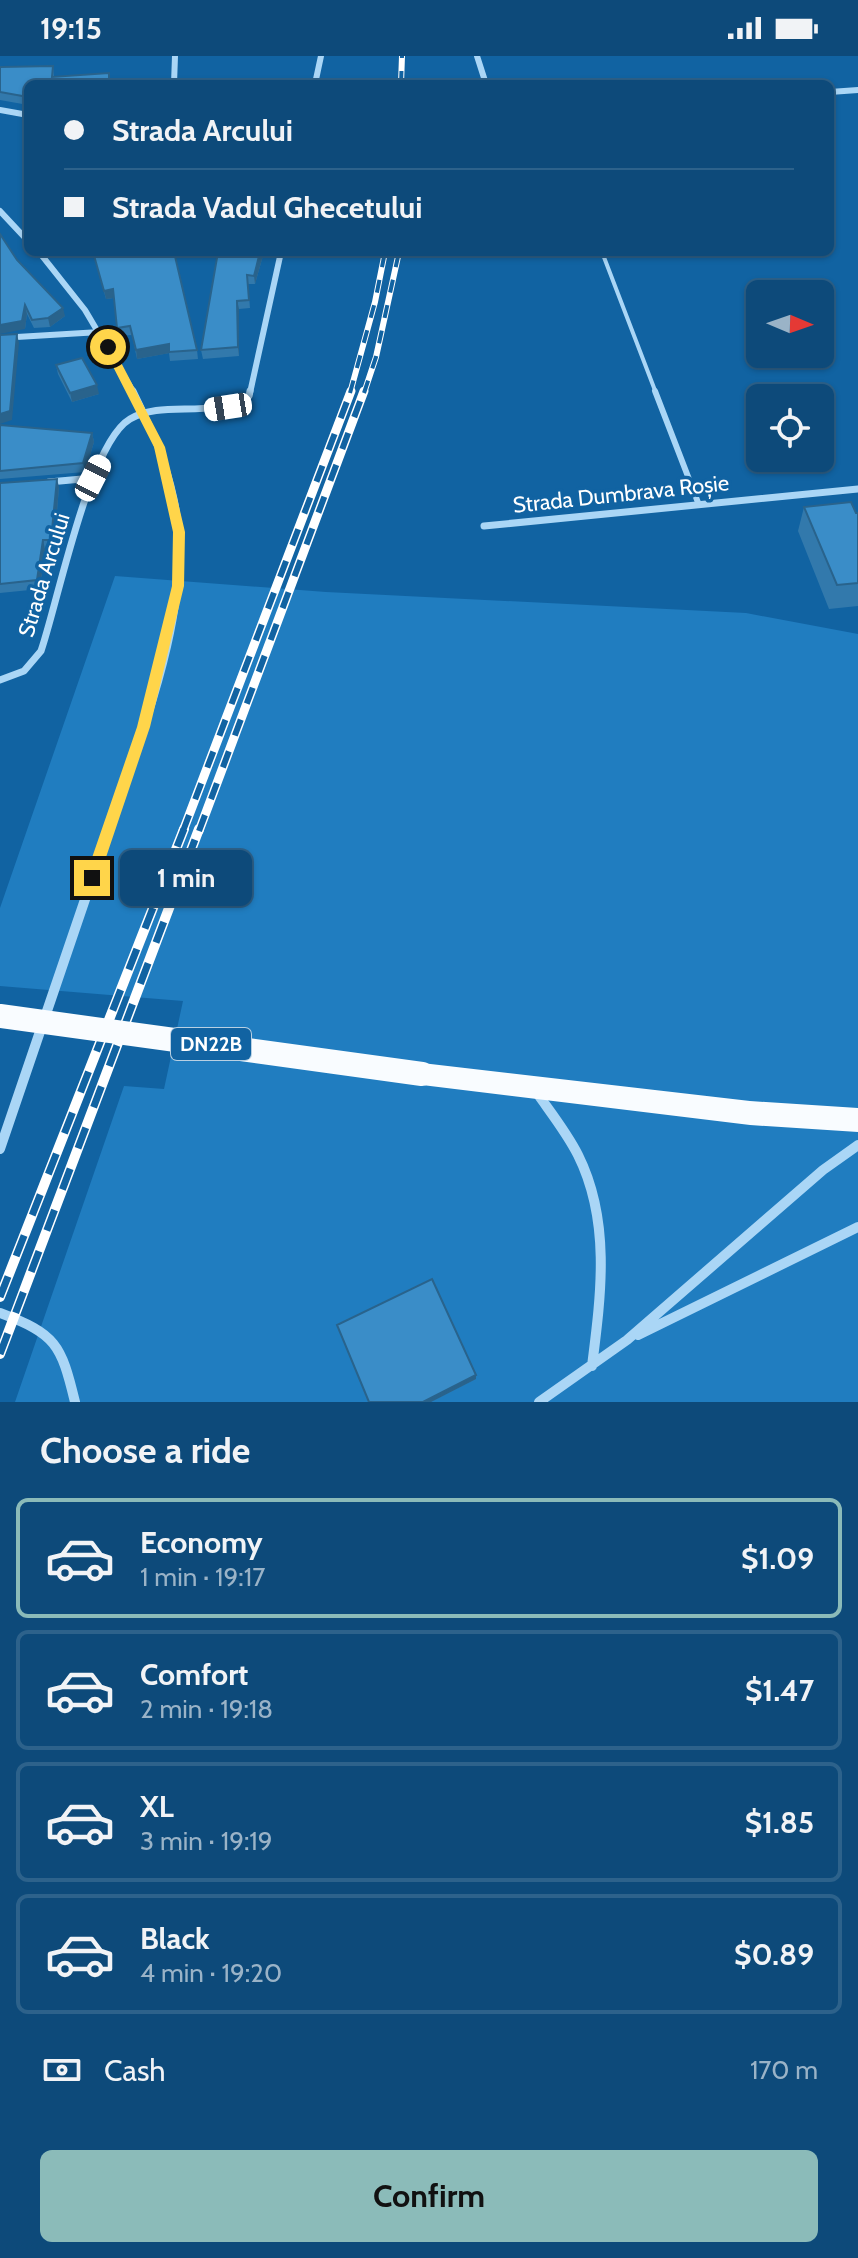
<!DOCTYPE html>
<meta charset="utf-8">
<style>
body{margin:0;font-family:Cabin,sans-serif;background:#16517f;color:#f1f3f6;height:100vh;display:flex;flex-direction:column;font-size:30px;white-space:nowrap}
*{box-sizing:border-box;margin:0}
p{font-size:26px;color:#9ab3c7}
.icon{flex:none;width:44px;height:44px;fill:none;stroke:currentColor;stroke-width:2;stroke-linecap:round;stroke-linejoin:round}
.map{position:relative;height:1346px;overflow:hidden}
.panel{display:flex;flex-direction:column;background:#0d4a7a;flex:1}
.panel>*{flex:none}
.banner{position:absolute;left:24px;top:24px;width:810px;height:176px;border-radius:12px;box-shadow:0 2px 6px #0004,0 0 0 2px #2d628b;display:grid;align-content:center;height:176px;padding:0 40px;background:#0d4a7a}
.needle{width:52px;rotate:92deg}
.buttons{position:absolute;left:746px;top:224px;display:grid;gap:16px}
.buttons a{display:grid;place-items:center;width:88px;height:88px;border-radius:12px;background:#0d4a7a;box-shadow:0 2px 6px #0004,0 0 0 2px #2d628b;font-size:40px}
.end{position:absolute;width:36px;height:36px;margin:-18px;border:10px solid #ffd54a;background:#111;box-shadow:0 0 0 4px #111}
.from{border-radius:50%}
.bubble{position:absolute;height:56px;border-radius:12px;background:#0d4a7a;box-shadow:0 2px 6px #0004,0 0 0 2px #2d628b;font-size:26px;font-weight:700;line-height:56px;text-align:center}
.car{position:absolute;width:24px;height:48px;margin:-24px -12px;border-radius:10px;box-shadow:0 0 6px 2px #0007;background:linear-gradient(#fff 24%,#345 0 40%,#fff 0 76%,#345 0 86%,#fff 0)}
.banner b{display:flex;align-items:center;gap:28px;height:76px;font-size:30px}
.banner b+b{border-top:2px solid #2d628b}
.banner i{width:20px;height:20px;background:#f1f3f6}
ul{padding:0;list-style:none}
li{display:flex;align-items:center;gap:24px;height:120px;margin:0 16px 12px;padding:0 24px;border:4px solid #2d628b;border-radius:12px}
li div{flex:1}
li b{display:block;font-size:30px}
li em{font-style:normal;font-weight:700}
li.current{border-color:#8bbbb9}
li>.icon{width:72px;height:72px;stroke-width:1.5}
h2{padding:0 40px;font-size:36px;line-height:96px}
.pay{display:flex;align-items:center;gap:20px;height:88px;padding:0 40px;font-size:30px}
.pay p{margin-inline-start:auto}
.button{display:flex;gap:16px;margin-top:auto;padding:16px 40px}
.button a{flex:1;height:92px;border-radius:12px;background:#8bbbb9;color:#111;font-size:32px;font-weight:700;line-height:92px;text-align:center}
.status{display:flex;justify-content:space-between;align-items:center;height:56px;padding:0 40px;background:#0d4a7a;direction:ltr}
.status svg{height:22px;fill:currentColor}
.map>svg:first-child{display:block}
.green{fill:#207dc0}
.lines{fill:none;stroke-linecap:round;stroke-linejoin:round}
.lane-far1{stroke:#aad6f6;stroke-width:4}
.lane{stroke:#aad6f6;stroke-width:6}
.street-far2{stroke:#aad6f6;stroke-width:6}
.street-far1{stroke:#aad6f6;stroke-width:7}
.street{stroke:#aad6f6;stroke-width:10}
.primary{fill:#f9fcff;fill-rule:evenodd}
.rail-far2-casing{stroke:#fff;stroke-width:6}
.rail-far1-casing{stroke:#fff;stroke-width:9}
.rail-casing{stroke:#fff;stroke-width:10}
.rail-far2{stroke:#1163a2;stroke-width:4;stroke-dasharray:13;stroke-linecap:butt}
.rail-far1{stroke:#1163a2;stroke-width:6;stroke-dasharray:17;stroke-linecap:butt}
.rail{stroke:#1163a2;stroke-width:7;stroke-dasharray:22;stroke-linecap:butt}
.primary-bridge{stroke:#f9fcff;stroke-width:24}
.wall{fill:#3279ac}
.shaded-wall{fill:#29638c}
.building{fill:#3a8dc8;stroke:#29638c;stroke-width:2}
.route{fill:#ffd54a}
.labels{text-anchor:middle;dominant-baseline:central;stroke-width:7;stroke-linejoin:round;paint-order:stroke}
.shield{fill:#1163a2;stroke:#b8d0e3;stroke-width:2}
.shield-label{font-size:20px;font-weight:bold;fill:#fff}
.street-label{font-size:22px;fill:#fff;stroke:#1163a2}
</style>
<div class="status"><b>19:15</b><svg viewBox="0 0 49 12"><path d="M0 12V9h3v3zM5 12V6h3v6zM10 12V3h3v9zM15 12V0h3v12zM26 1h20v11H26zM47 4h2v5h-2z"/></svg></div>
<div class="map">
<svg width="858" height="1346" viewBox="0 0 858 1346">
<rect width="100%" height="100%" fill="#1163a2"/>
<path class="green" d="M115,520L326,536L746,557L858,578V1346H15L124,1030L164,1033L183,945L0,930V852Z"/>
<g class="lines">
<path class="lane-far1" d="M602,196L656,337"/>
<path class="lane" d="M655,335L699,449"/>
<path class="street-far2" d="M477,0L486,28
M174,28L175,0
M315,28L321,0
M830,36L858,34
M0,54L28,59
M0,155L28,185
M39,196L85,254L134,337
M0,282L100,276
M250,337L281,196"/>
<path class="street-far1" d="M49,426L93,422
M484,470L858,433
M0,624L24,615L41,595C58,546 89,387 130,363C164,343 210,364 249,340L250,335
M108,775C142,677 197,548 174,443C166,405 150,370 133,335"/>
<path class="street" d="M537,1037C551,1057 567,1077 578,1099C611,1165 601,1239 592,1310
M0,1093L109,773
M0,1257C56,1278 61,1288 75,1346
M638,1279L858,1171
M539,1346L627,1284L823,1114L858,1089"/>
<path class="primary" d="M422,1007L750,1045L858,1052V1076L750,1069L422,1029L414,1026L410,1018L414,1010Z"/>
<defs>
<path id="rail-far2" d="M401,28L402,0
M350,337L375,246L385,196
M364,337L376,301L399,196"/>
<path id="rail-far1" d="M183,775L351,335
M199,775L364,335"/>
<path id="rail" d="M0,1241L184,773
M0,1298L199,773"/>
</defs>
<use href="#rail-far2" class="rail-far2-casing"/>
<use href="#rail-far1" class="rail-far1-casing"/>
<use href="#rail" class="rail-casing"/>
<use href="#rail-far2" class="rail-far2"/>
<use href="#rail-far1" class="rail-far1"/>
<use href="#rail" class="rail"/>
<path class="primary-bridge" d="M0,960L422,1018"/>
</g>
<path class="wall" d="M53,10L54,21L28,28V49L0,44V11Z
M93,196L197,294L198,303L170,305L169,297L137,303L132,279L119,280L114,242L106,243Z
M218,196H264L255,228H248L250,252L239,253V300L203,303L201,294Z
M17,204L65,260L50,271L34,272L27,258L25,273Z
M56,309L99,338L72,346L58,318Z
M0,369L92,377L94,386L85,416L0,423Z
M0,427L59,431L54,492L45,493L40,533L0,537Z
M804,451L858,457V550L829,553L798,475Z
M337,1269L476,1323L431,1346H368Z"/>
<path class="shaded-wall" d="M260,196H264L255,228L254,220Z
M113,233L115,242L106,243L104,235Z
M237,245L239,253V300L238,291Z
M25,249L27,258L25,273L0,278V269Z
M63,252L65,260L50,271L48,262Z
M17,278L19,287L12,364L0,368V358Z
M169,288L170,297L137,303L136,294Z
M97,329L99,338L72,346L70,337Z
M92,377L94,386L85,416L83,407Z
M57,423L59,431L54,492L51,484Z
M43,484L45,493L40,533L37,524Z
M476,1319V1323L431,1346H423Z"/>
<path class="building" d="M53,10L52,21L109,17V28H28V41L0,36V11Z
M0,178L17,204L63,252L48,262L32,264L25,249L22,265L0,269Z
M93,196H174L197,294L169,296V288L136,294L130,270L117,272L113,233L104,235Z
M218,196H260L254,220L247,219L249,244L237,245L238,291L201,294Z
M17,278L10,355L0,358V279Z
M82,302L97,329L70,337L56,309Z
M0,369L92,377L83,407L0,415Z
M57,423L51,484H43L37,524L0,528V427Z
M851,446L856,457H858V527L837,529L804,451Z
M432,1223L476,1319L423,1346H369L337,1269Z"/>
<path class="route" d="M108,288L113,291L165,391L185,476L184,530L150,671L99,822L92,828L85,822L137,671L172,530L173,476L154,391L103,291Z"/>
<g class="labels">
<rect class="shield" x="171" y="972" width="80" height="32" rx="6"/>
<g class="shield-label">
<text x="211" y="988">DN22B</text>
</g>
<g class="street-label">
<text transform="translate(621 438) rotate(-6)">Strada Dumbrava Roșie</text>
<text transform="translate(44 519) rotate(-73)">Strada Arcului</text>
</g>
</g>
</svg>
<div class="buttons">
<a><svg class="needle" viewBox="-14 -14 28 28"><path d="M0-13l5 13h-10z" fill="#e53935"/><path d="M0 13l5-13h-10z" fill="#9ab3c7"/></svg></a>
<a><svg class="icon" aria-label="locate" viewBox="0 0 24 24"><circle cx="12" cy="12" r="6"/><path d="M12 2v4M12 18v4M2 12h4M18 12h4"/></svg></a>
</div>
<i class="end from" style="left:108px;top:291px"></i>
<i class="end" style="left:92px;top:822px"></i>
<div class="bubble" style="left:120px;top:794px;width:132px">1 min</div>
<i class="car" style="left:228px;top:351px;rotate:261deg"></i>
<i class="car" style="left:93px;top:422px;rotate:27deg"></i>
<div class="banner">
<b><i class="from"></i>Strada Arcului</b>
<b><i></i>Strada Vadul Ghecetului</b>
</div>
</div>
<section class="panel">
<h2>Choose a ride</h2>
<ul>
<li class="current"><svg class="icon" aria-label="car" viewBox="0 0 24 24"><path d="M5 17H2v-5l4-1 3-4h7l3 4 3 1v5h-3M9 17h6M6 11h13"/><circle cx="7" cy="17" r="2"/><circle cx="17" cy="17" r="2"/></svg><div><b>Economy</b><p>1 min · 19:17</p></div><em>$1.09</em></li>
<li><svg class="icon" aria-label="car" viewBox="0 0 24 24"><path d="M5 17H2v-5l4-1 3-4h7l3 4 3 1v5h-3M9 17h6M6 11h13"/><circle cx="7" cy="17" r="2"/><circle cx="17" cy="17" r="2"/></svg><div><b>Comfort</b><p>2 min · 19:18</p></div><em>$1.47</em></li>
<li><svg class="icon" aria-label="car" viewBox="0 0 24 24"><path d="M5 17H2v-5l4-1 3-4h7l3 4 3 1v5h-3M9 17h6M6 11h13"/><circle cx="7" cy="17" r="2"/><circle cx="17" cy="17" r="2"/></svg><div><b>XL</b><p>3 min · 19:19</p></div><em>$1.85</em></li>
<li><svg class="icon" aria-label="car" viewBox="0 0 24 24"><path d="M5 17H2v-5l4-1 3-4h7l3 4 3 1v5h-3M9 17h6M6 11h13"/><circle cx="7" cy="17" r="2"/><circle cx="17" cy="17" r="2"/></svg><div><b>Black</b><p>4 min · 19:20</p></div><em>$0.89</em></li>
</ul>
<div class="pay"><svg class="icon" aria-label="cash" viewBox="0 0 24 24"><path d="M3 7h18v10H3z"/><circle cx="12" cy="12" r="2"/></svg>Cash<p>170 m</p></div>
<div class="button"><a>Confirm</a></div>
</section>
